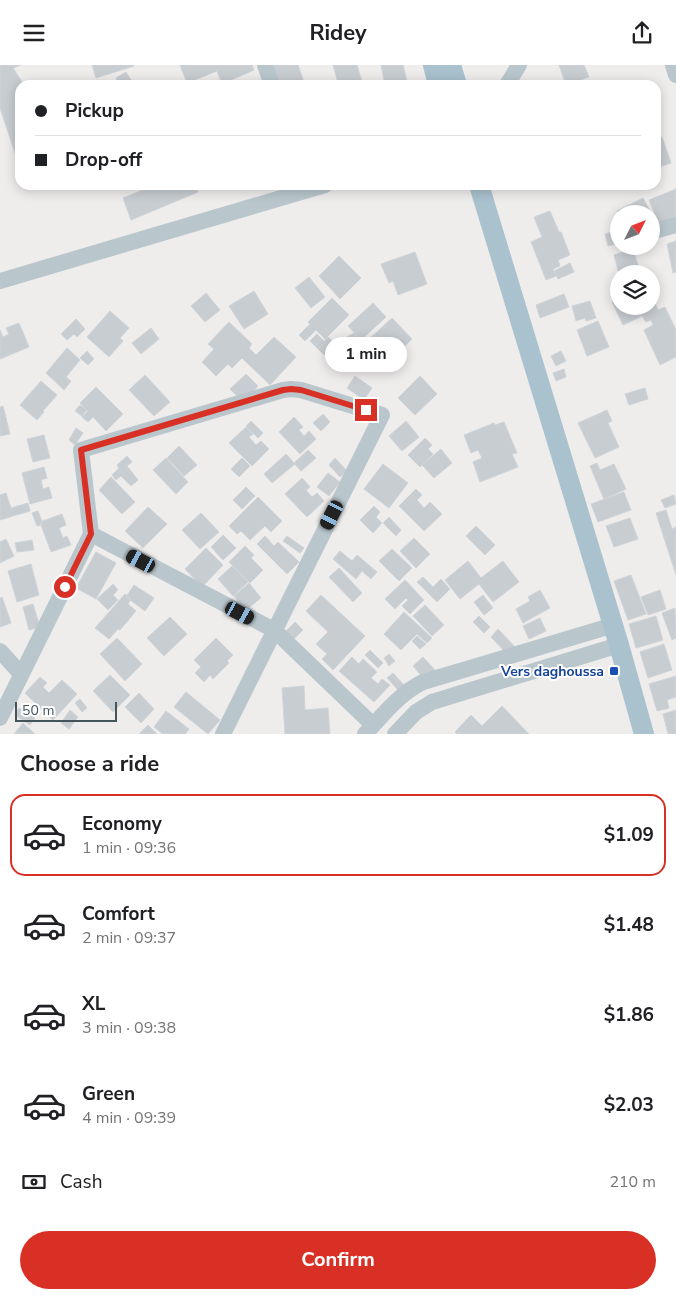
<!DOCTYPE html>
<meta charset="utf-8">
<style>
body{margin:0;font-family:"Nunito Sans",sans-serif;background:#f2f2f2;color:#202124;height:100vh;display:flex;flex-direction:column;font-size:19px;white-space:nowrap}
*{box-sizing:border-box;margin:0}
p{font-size:16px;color:#757577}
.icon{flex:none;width:28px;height:28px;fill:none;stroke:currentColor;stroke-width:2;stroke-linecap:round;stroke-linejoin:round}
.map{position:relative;height:669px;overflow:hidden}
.side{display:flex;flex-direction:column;background:#fff;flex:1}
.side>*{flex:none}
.hud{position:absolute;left:15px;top:15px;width:646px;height:110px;border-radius:15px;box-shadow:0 2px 12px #0003;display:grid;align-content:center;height:110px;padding:0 20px;background:#fff}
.needle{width:32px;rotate:48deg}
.tools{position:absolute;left:610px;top:140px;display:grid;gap:10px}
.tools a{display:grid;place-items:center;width:50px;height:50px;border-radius:50%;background:#fff;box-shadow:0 2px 12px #0003;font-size:25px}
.scale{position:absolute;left:15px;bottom:12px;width:102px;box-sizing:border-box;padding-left:5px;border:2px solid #43545b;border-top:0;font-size:14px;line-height:18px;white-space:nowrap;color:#43545b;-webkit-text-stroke:4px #fff;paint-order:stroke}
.end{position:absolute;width:22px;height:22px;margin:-11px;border:6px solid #d93025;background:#fff;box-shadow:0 0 0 2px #fff}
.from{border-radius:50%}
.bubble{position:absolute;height:35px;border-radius:18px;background:#fff;box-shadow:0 2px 12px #0003;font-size:16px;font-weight:700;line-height:35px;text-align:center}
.car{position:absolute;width:15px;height:30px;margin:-15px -8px;border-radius:6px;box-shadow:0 0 4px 1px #0007;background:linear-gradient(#222 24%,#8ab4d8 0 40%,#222 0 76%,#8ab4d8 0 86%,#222 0)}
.hud b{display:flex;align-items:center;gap:18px;height:48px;font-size:19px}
.hud b+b{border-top:1px solid #e0e0e0}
.hud i{width:12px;height:12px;background:#202124}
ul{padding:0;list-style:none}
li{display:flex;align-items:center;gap:15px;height:82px;margin:0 10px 8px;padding:0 10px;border:2px solid transparent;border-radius:15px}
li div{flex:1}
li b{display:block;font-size:19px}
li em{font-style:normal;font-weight:700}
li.selected{border-color:#d93025}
li>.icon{width:45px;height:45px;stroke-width:1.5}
h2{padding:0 20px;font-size:22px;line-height:60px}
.pay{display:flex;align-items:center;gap:12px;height:55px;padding:0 20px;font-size:19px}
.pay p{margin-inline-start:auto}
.cta{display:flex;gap:10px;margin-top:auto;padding:10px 20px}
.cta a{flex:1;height:58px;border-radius:30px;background:#d93025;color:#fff;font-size:20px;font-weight:700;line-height:58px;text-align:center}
header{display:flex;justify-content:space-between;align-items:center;height:65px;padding:0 20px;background:#fff;font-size:22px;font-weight:700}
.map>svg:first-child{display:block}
.building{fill:#c8cdd2;stroke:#cfd4d9}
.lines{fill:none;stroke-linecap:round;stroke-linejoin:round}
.minor{stroke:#b9c7cd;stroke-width:16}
.major{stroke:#a9c2ce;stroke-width:20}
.route{stroke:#d93025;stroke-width:6}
.transit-dot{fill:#1a4fb4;stroke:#fff;stroke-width:2}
.labels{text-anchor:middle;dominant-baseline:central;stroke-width:4;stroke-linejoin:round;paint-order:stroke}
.transit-label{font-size:14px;font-weight:bold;fill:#164399;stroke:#fff;text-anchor:end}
</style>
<header><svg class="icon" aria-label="menu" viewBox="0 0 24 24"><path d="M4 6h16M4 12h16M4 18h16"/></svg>Ridey<svg class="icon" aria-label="share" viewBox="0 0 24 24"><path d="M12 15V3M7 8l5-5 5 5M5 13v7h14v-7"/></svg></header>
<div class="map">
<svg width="676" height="669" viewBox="0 0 676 669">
<rect width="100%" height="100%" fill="#efecec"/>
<path class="building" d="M0,0H21L13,3L24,20H20V97H18L0,43Z
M92,0H133L134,1L96,13Z
M180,0H252L254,5L222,19L217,6L187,18Z
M271,0H298L305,20H277Z
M333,0H357L363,20H332L338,18Z
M381,0H403L408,20H385Z
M559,0H584L589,12L566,20Z
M126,7L133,18L130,20H120L116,13Z
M662,72L671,98L656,103V74Z
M155,120H195L198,127L131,155L123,133Z
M676,124V152L659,159L649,135Z
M643,133L656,157L651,159V149H619L617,146Z
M550,146L559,167H561L570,190L558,195L560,201L553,204L556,211L546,215L531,177L542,172L534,152Z
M619,165V178L608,181L605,169Z
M676,176V207L673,208L667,179Z
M633,184L640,207L633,209H619L614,190Z
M415,187L427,219L398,230L393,216L389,218L381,199Z
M339,191L361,213L340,234L319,211Z
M570,198L574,207L558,214L554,206Z
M309,212L325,232L311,243L295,223Z
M254,226L268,249L244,264L229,241Z
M206,228L220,245L205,257L191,241Z
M564,229L569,242L540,253L536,240Z
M332,233L349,250L325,274L316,265L305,276L299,270L310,259L308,257Z
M619,234V241H651V238L654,236L658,245L665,242L676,265V292L660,300L644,265L653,260L651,255L646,257L642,251L623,260L612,237Z
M590,236L596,253L586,256L585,253L576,256L572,241Z
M373,238L386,252L361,275L348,261Z
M110,246L129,263L120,273L123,276L109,292L87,272Z
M392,253L412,274L388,298L367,276Z
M76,254L85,264L77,272L74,269L67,275L61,269Z
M598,256L609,282L587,291L577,265Z
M229,257L252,279L249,283L256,290L274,272L296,292L270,320L242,293L232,303L228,299L216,311L202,297L214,284L208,279Z
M19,258L29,282L0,294V265L3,272L9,269L6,263Z
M151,263L159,274L141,289L132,278Z
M354,268L359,275L352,280L347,272Z
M317,269L324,276L328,272L335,278L324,290L310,276Z
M67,283L80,295L66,312L71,316L64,325L46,308Z
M87,286L94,294L88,300L80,293Z
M561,286L566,296L556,301L551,291Z
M564,304L566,312L556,316L553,308Z
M246,309L258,321L243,337L230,324Z
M145,310L170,337L154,351L129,325Z
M355,311L372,323L364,335L347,323Z
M420,311L437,329L415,350L398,333Z
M41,316L57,330L43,346L44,347L37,355L20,340Z
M96,322L123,349L106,366L93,352L88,357L82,352L88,346L80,338Z
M645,323L648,334L629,340L625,329Z
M80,340L87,345L82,351L75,346Z
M3,341L10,369L0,371V342Z
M607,345L612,356L608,358L619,382L595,393L578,358Z
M323,349L330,357L321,366L313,358Z
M294,352L303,362L299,365L304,371L309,366L316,374L300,389L279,367Z
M251,356L263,368L258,373L246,361Z
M406,356L419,372L402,386L389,371Z
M504,357L517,388L512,389L518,402L480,417L473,397L482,393L478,385L471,388L464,370L494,358L495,360Z
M246,362L253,369L249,372L256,380L261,376L269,384L252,401L229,378Z
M76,363L83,368L75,380L69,375Z
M44,370L50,393L33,397L27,374Z
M425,373L432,380L428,384L433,389L420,402L408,390Z
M179,381L197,400L184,411L167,393Z
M441,384L452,398L434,413L422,400Z
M308,385L316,393L301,406L294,398Z
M286,389L295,399L272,418L264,409Z
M127,391L132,397L127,401L138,415L131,421L121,411L116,415L112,410L119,403L117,400Z
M166,393L188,417L176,429L153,405Z
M242,393L250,401L239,412L231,404Z
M335,393L347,406L340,412L329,400Z
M597,398L600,405L614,399L626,424L604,434L590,401Z
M383,399L408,418L389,443L364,424Z
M44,402L47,413L41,415L43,424L49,422L52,433L30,439L22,408Z
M328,408L340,417L329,431L317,422Z
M111,412L135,437L122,449L99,425Z
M302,413L310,422L306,425L312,432L317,428L324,436L307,452L285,429Z
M246,422L255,431L242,444L233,435Z
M416,424L422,430L417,435L424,443L430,437L442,449L424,466L399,441Z
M624,427L631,445L598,457L591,439Z
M6,428L11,443L28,438L30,446L0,455V430Z
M674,430L676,439L665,443L661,435Z
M258,432L282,456L271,467L265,461L250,475L241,466L237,469L229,461Z
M374,441L380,447L376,452L382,458L373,468L360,455Z
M148,442L167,459L143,483L125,466Z
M666,445L672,464L676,462V510L656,448Z
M38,446L43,459L37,461L32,448Z
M201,448L219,467L200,484L182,465Z
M62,449L66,460L59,463L63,473L67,471L71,480L51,487L40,457Z
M389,452L401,465L396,471L383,458Z
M630,453L638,474L614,482L606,461Z
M476,461L495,480L485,490L466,471Z
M223,470L236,483L223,495L211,482Z
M265,471L274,481L278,477L299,497L287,509L257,479Z
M287,471L304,483L300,488L283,476Z
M414,473L430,489L416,503L400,486Z
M6,474L14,491L0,498V477Z
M32,475L34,485L17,487L15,478Z
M245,481L254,490L251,493L263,505L250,518L229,497Z
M206,483L223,500L202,522L185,504Z
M392,484L412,503L399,516L379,496Z
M340,486L352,496L357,490L377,507L371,514L362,506L356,514L333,494Z
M96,487L116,498L96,534L76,523Z
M468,496L481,513L503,496L519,517L493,537L479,519L460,534L445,515Z
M31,499L39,530L17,537L8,506Z
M232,501L248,517L233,531L218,514Z
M339,503L362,528L353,537L329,512Z
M631,510L646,549L628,555L614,516Z
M423,512L433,522L441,514L450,524L437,537L417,517Z
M405,515L424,535L410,549L402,541L408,535L406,533L395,544L385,534Z
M249,518L261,533L246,545L234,531Z
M113,519L118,525L113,530L118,535L108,545L97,534Z
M134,520L154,533L145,546L126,532Z
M540,525L550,543L523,558L516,544L530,536L528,532Z
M660,525L666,544L648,550L641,532Z
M125,529L131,534L128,539L136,546L120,565L118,564L109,574L95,563Z
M321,530L365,571L333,605L322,594L327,589L316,579L328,567L306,546Z
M483,530L493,543L484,550L474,537Z
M2,532L11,558L0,562V533Z
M33,539L40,562L29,565L23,542Z
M425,540L444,560L432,571L413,551Z
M675,543L676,573L672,575L662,548Z
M404,547L432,573L427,578L417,569L401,585L384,569Z
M479,551L490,562L484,568L473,557Z
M656,551L663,575L636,583L629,559Z
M170,552L187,569L164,591L147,573Z
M540,553L546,566L529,574L523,561Z
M295,557L303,565L293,575L285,567Z
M498,564L516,583L508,590L491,572Z
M417,571L426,579L420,584L412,576Z
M117,573L142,599L125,616L100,589Z
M216,573L233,590L227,596L229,598L213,614L210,610L204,617L195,608L201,602L194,595Z
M664,579L672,605L648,613L640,587Z
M370,585L383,598L378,603L365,590Z
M389,589L395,596L389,601L384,593Z
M352,592L359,599L363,594L377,607L371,613L378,619L382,614L390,620L374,637L339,606Z
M423,592L436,606L425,615L413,601Z
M393,608L404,620L398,625L387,613Z
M110,610L130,630L113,647L93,626Z
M676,611V632L667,635L669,643L657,646L649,619Z
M40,612L47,618L43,622L49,628L62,615L77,629L53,655L25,628Z
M304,621L305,645L328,643L330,669H285L282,623Z
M186,627L220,655L208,669L174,642Z
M139,628L154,644L141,658L125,642Z
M80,634L87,643L82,647L75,638Z
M502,641L529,669H457L455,667L471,650L482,661Z
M19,643L35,653L30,660L15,650Z
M70,645L78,652L69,664L61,658Z
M676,645V669H668L663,649Z
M166,646L189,664L185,669H163L154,662Z
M23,658L35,669H14Z
M148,660L157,669H139Z"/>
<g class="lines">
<path class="minor" d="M265,0L272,20
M673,0L676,10
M507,20L519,0
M658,165L676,160
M0,216L325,120
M91,469L274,565L373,660
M0,586L21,609
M0,653L91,469L81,385L283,325L291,324L301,325L382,350L223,669
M365,669C383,650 400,628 423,617L614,560
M395,669L416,647L432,637L619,580"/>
<path class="major" d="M433,0L438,20
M451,0L457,20
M479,120L619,580L644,669"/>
</g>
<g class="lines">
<path class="route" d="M65,522L91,469L81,385L283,325L291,324L301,325L366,345"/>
</g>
<rect class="transit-dot" x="609" y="601" width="10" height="10" rx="2.5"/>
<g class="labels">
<g class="transit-label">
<text x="604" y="606">Vers daghoussa</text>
</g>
</g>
</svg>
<div class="tools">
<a><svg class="needle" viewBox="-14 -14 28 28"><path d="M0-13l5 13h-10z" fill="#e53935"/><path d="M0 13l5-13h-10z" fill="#757577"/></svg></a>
<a><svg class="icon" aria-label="layers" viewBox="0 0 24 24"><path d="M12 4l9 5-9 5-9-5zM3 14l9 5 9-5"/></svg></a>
</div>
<div class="scale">50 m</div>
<i class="end from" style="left:65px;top:522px"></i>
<i class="end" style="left:366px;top:345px"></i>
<div class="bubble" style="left:325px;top:272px;width:82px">1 min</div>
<i class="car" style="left:332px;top:450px;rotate:207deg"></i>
<i class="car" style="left:141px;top:496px;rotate:298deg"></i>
<i class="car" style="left:240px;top:548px;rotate:118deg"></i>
<div class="hud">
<b><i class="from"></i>Pickup</b>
<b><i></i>Drop-off</b>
</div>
</div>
<section class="side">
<h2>Choose a ride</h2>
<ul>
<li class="selected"><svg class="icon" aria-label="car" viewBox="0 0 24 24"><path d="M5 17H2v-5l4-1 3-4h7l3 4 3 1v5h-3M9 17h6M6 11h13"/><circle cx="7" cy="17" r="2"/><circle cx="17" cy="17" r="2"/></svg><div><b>Economy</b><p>1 min · 09:36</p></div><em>$1.09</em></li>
<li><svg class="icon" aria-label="car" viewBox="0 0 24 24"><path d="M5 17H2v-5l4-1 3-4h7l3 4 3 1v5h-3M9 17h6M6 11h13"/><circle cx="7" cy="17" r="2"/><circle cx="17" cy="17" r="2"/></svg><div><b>Comfort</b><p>2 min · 09:37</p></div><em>$1.48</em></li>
<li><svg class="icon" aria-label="car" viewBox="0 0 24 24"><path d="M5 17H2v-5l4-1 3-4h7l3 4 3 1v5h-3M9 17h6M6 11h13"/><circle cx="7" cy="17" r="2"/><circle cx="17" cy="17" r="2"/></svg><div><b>XL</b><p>3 min · 09:38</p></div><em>$1.86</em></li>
<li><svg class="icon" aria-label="car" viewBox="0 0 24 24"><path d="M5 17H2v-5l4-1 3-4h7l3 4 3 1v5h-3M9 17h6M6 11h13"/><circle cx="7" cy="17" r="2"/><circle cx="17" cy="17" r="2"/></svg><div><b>Green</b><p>4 min · 09:39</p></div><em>$2.03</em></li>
</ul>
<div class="pay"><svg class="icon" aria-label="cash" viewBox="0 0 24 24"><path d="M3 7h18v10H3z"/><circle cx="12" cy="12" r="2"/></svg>Cash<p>210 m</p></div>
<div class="cta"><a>Confirm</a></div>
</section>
